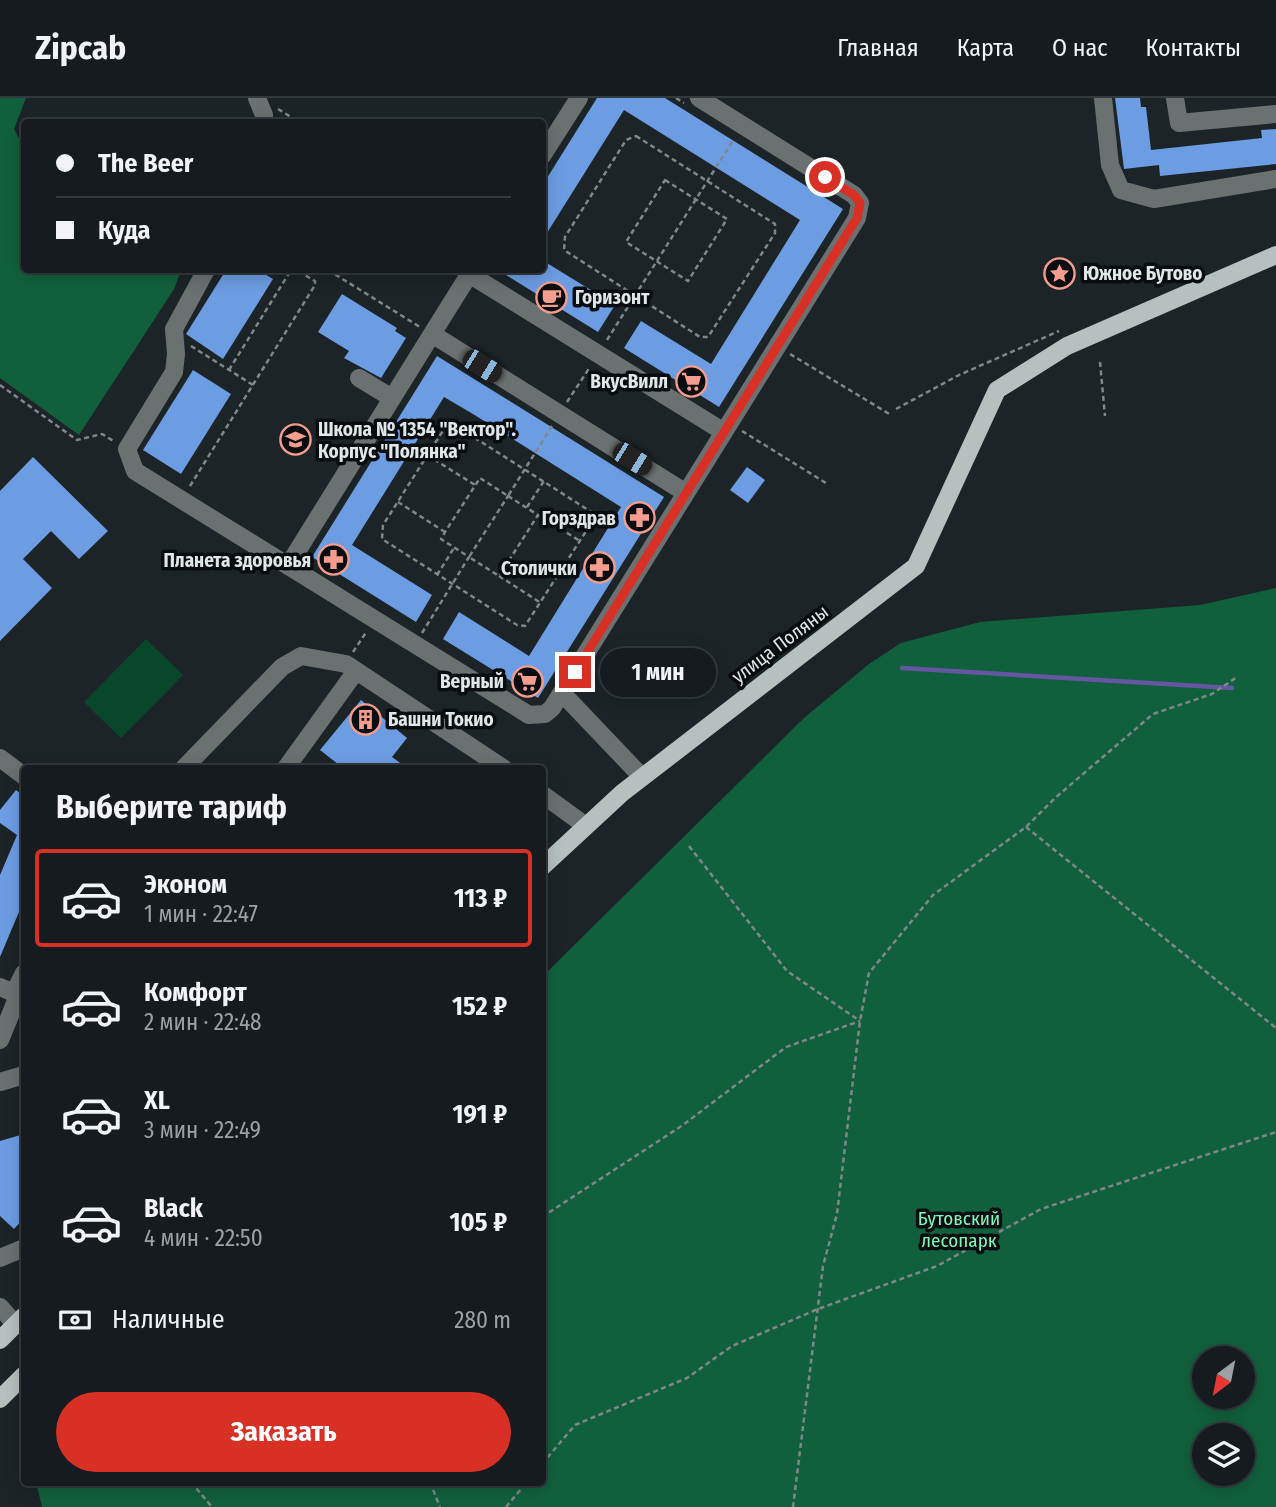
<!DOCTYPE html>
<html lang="ru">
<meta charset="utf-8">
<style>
body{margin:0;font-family:"Fira Sans Condensed",sans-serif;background:#1e2427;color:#f1f3f6;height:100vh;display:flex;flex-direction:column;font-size:26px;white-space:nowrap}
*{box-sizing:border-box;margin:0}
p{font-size:23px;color:#9da1a4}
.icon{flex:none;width:38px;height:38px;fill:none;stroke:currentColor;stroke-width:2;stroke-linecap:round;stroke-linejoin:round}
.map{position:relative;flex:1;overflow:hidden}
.details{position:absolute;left:21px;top:667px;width:525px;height:721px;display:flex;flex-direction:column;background:#151b1e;border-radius:7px;box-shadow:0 4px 18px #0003,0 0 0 2px #34393c}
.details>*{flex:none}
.top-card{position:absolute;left:21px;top:21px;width:525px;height:154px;border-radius:7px;box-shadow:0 4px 18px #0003,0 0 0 2px #34393c;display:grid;align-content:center;height:154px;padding:0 35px;background:#151b1e}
.needle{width:46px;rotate:212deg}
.buttons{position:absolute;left:1192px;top:1248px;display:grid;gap:14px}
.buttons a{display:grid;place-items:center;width:63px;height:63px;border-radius:50%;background:#151b1e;box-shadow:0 4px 18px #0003,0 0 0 2px #34393c;font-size:35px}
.end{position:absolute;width:32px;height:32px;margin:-16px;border:9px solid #d93025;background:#fff;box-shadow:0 0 0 4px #fff}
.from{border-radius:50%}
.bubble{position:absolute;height:49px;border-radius:24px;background:#151b1e;box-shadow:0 4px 18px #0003,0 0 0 2px #34393c;font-size:23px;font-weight:700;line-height:49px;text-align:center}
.car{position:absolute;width:21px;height:42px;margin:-21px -10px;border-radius:9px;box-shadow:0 0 5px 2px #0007;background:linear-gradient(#222 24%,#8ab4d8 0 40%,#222 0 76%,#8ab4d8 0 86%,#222 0)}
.top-card b{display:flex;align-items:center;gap:24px;height:66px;font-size:26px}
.top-card b+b{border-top:2px solid #34393c}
.top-card i{width:18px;height:18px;background:#f1f3f6}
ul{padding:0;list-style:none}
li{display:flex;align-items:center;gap:21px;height:98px;margin:0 14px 10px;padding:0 21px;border:4px solid transparent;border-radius:7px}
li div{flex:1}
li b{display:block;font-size:26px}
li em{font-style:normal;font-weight:700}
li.on{border-color:#d93025}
li>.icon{width:63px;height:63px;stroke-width:1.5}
h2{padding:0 35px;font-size:32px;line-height:84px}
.pay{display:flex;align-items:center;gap:18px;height:77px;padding:0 35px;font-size:26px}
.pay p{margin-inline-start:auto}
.action{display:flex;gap:14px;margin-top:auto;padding:14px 35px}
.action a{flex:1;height:80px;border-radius:42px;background:#d93025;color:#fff;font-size:28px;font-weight:700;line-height:80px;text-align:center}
header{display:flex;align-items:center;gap:42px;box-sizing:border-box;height:98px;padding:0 35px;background:#151b1e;border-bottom:2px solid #34393c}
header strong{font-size:33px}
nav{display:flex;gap:38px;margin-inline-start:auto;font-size:24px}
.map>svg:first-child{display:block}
.green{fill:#09472c}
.forest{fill:#11603d;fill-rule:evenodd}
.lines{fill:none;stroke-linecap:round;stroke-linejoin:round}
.stream{stroke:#6556a1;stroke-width:4.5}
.building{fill:#6c9ce2}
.path{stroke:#80878a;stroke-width:2.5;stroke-dasharray:5 3.5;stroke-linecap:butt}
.minor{stroke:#6b7170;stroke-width:18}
.major{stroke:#b5c0bf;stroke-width:18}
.route{stroke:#d93025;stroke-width:9}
.labels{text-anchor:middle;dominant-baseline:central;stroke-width:7;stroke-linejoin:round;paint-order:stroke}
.poi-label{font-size:19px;font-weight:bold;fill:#e1e7e9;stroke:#090d0f;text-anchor:end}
.street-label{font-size:19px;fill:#e1e7e9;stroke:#090d0f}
.park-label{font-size:19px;fill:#7cfab8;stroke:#090d0f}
</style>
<header>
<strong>Zipcab</strong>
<nav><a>Главная</a><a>Карта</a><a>О нас</a><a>Контакты</a></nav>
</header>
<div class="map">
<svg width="1276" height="1409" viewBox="0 0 1276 1409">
<rect width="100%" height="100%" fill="#1c2428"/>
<path class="green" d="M146,541L183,577L121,640L84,604Z"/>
<path class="forest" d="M0,0H26L14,31L18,39L24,42V172H181L174,191L79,337L0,280Z
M1276,490V1409H42L36,1384H542L543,878L804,620L869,566L901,545L980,524L1200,507ZM1204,1260H1242V1298H1204ZM1204,1337H1242V1376H1204Z"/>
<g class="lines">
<path class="stream" d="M902,570L1232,590"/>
</g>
<path class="building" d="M597,0H665L843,111L719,309L624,250L641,223L711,266L800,122L624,12L542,143V88Z
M1115,0H1140L1141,9H1146L1151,52L1262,40L1261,32L1276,31V66L1160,78L1159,67L1124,71Z
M542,162L615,207L598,234L498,172H542Z
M226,172H258L273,181L223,261L186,236Z
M342,196L397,230L395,233L406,240L381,280L344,260L349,253L318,234Z
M437,258L664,399L538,600L443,541L459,514L529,558L621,409L473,316L444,299L352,447L432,497L416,524L312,459Z
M193,272L231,296L181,376L143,352Z
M33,359L108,433L79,461L51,433L23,461L52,490L0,543V393Z
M747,369L765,382L748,405L730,392Z
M361,602L407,640L392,659L407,670H343L320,652Z
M16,692L24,698V802L0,859V777L17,737L0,725V712Z
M24,1036V1120L14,1131L0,1118V1043Z"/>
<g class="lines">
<path class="path" d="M676,0L684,5
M278,11L299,24
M636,38L775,126V135L708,239H700L564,152L565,139L626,42Z
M665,82L727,121L688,183L626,144Z
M328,172L420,229
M607,242L734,41
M191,248L253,287
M790,256L891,317
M1100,264L1105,318
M229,272L291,172
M0,287L77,342L102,336L115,344
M567,304L590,269
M896,311L959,277L1059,233
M453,326L593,415L592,424L525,528L517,527L382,441L383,427L444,331Z
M742,333L826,385
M427,357L475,387
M190,388L315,187V183L296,172
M508,398L538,417L499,478L469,459Z
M398,404L445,434
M527,409L544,383
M538,417L580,443
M437,477L454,450
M499,478L541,505
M422,535L469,459L441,441L445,434L480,380L508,398L552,328
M353,554L367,533
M1026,729L1276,930
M689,748L787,873L860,923
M542,1119L683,1027L786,949L860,923
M542,1366L575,1327L687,1280L732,1248L818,1211L937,1168L1041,1111L1276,1034
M191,1384L212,1409
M430,1384L440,1409
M506,1409L527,1384
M793,1409L823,1168L837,1116L860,923L869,875L933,797L1026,729L1055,700L1153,616L1212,596L1237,579"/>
<path class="minor" d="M257,0L264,17L263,24
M1103,0L1110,67L1121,92L1154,101L1276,81
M1175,0L1179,25L1276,16
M542,58L579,0
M206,172L174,231L176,256L174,274L127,351L135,373L529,617L545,616L552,610L686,395L432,236L288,468
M469,176L724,334L857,120L860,105L854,97L699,0
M432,236L472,172
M359,280L392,300
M686,395L724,334
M562,595L642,679
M0,660L24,678
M184,670L282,569L301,558L346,566L503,670
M286,670L356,573
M542,696L586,728
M0,889L14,895L16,903L0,942
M14,895L24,875
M0,984L24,977
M0,1160L24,1150
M0,1209L16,1227"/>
<path class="major" d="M542,769L622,695L916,468L997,292L1067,248L1276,157
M0,1242L24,1218
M0,1301L24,1277"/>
</g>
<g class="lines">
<path class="route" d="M575,574L857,120L860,105L854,97L825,79"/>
</g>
<defs>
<symbol id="sight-ring" viewBox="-11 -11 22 22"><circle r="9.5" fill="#090d0f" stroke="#f59d8e" stroke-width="1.5"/><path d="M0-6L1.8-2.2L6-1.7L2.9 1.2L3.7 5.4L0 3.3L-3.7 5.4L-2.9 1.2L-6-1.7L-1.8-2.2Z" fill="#f59d8e"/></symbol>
<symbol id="cafe-ring" viewBox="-11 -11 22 22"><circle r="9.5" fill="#090d0f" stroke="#f59d8e" stroke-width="1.5"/><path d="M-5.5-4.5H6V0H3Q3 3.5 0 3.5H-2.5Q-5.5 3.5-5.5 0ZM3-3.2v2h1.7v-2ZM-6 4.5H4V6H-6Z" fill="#f59d8e"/></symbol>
<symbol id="supermarket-ring" viewBox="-11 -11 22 22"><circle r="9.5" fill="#090d0f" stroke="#f59d8e" stroke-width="1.5"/><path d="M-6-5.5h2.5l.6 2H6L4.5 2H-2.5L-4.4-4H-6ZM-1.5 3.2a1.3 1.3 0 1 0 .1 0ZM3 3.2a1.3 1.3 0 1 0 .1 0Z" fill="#f59d8e"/></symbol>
<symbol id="school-ring" viewBox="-11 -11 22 22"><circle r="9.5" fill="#090d0f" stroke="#f59d8e" stroke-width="1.5"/><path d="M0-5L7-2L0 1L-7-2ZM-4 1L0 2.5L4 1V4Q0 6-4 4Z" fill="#f59d8e"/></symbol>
<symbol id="pharmacy-ring" viewBox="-11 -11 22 22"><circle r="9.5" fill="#090d0f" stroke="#f59d8e" stroke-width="1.5"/><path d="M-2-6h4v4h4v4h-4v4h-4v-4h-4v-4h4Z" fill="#f59d8e"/></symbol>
<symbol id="building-ring" viewBox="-11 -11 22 22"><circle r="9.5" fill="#090d0f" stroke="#f59d8e" stroke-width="1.5"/><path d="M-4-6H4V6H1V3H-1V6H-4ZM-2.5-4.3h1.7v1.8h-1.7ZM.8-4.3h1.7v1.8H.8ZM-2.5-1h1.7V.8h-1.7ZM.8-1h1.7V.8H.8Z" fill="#f59d8e"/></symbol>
</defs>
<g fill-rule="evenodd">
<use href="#sight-ring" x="1042" y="158" width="35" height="35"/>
<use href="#cafe-ring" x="534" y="182" width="35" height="35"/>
<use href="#supermarket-ring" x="674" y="266" width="35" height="35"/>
<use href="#school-ring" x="278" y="324" width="35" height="35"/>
<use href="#pharmacy-ring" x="622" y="402" width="35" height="35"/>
<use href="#pharmacy-ring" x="316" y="444" width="35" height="35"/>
<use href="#pharmacy-ring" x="582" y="452" width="35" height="35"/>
<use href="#supermarket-ring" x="510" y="566" width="35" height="35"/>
<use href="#building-ring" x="348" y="604" width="35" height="35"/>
</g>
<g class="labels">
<g class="poi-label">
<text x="1083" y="175" text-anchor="start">Южное Бутово</text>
<text x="575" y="199" text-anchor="start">Горизонт</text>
<text x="668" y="283">ВкусВилл</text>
<text x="318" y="331" text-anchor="start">Школа № 1354 "Вектор".<tspan x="318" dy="22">Корпус "Полянка"</tspan></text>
<text x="616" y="420">Горздрав</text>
<text x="311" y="462">Планета здоровья</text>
<text x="577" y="470">Столички</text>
<text x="504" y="583">Верный</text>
<text x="388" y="621" text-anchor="start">Башни Токио</text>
</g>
<g class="street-label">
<text transform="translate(780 546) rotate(-37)">улица Поляны</text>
</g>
<g class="park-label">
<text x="959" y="1120">Бутовский<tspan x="959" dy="22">лесопарк</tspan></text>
</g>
</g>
</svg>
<div class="buttons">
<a><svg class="needle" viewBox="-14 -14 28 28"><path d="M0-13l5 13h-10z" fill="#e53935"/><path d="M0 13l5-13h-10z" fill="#9da1a4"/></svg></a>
<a><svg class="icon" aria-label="layers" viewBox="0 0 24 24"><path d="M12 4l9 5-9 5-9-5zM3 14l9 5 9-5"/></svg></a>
</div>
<i class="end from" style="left:825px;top:79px"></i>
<i class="end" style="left:575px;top:574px"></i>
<div class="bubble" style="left:600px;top:550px;width:116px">1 мин</div>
<i class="car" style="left:482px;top:268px;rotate:122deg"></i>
<i class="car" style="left:632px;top:361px;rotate:122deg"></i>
<div class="top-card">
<b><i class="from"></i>The Beer</b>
<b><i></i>Куда</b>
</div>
<section class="details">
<h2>Выберите тариф</h2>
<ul>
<li class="on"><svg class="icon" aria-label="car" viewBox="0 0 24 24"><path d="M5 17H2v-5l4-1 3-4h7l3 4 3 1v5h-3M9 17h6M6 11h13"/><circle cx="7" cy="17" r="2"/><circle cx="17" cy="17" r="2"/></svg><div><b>Эконом</b><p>1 мин · 22:47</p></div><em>113 ₽</em></li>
<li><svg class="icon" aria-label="car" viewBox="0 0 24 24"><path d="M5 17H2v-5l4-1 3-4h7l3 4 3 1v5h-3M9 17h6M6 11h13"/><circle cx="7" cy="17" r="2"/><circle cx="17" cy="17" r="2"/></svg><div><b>Комфорт</b><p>2 мин · 22:48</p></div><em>152 ₽</em></li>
<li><svg class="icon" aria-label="car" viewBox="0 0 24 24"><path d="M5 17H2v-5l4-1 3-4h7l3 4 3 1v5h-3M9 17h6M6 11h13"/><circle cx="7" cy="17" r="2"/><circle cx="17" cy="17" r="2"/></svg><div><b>XL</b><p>3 мин · 22:49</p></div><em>191 ₽</em></li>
<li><svg class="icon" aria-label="car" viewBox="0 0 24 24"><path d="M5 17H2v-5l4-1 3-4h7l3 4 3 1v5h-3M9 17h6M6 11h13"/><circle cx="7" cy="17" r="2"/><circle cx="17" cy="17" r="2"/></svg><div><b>Black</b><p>4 мин · 22:50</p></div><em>105 ₽</em></li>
</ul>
<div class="pay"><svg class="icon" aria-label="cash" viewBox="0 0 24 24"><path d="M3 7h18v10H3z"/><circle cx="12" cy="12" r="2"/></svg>Наличные<p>280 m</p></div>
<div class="action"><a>Заказать</a></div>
</section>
</div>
